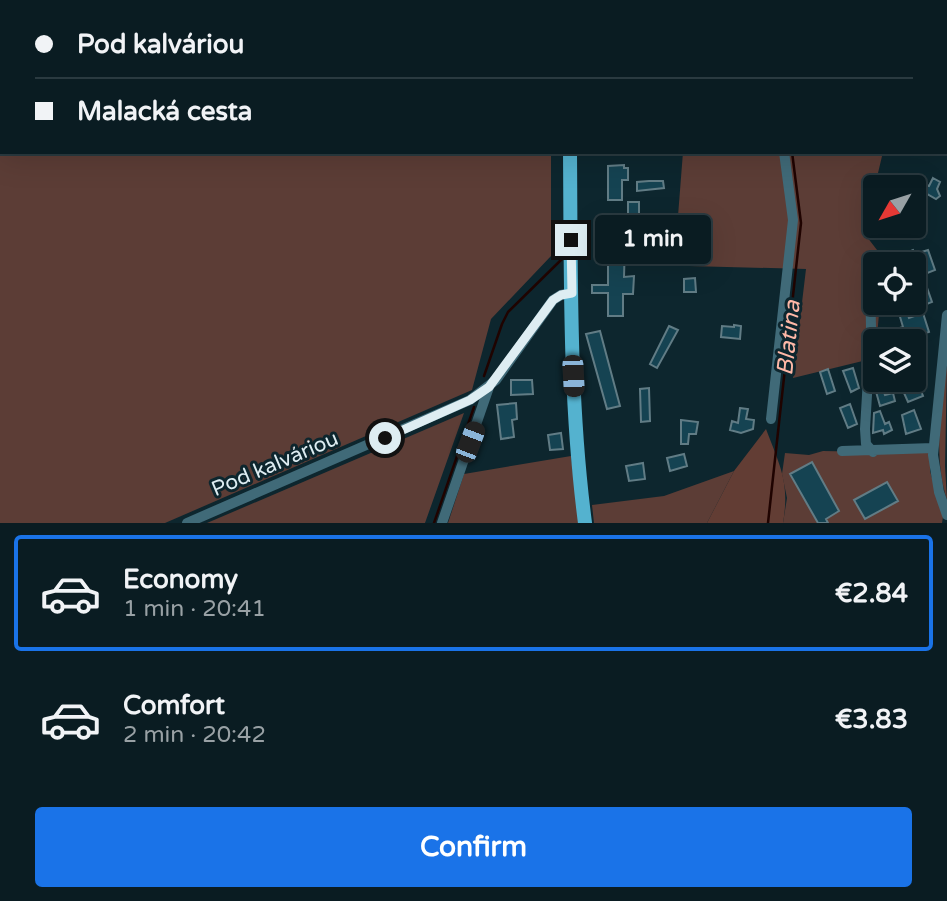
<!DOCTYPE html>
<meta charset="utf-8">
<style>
body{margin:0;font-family:"Varela Round",sans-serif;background:#13252a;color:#f1f3f6;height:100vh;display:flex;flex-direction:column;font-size:26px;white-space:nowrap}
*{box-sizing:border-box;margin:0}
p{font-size:23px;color:#99a1a5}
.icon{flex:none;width:38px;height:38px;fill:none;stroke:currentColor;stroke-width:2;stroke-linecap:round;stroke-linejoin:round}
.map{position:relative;height:523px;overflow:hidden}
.side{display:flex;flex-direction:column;background:#0a1c22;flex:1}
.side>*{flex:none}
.banner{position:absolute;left:0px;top:0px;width:948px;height:154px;box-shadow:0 7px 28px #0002,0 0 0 2px #2a3a40;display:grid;align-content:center;height:154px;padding:0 35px;background:#0a1c22}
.needle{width:46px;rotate:231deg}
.buttons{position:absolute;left:863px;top:175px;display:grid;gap:14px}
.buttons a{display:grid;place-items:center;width:63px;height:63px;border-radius:7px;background:#0a1c22;box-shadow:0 7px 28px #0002,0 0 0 2px #2a3a40;font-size:35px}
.end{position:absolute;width:32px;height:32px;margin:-16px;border:9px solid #deedf2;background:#111;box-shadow:0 0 0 4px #111}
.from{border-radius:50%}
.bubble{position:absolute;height:49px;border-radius:7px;background:#0a1c22;box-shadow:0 7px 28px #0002,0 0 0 2px #2a3a40;font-size:23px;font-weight:700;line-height:49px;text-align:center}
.car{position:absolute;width:21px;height:42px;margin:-21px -10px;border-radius:9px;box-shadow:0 0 5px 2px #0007;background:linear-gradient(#222 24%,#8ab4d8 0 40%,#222 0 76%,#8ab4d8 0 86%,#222 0)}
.banner b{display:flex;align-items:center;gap:24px;height:66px;font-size:26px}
.banner b+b{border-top:2px solid #2a3a40}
.banner i{width:18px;height:18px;background:#f1f3f6}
ul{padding:12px 0 0;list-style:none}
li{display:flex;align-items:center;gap:21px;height:116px;margin:0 14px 10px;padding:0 21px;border:4px solid transparent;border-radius:7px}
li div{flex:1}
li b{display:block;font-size:26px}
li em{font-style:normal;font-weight:700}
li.on{border-color:#1a73e8}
li>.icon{width:63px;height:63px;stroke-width:1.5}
.primary-button{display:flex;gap:14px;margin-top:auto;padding:14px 35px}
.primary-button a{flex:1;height:80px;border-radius:7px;background:#1a73e8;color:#fff;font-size:28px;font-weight:700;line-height:80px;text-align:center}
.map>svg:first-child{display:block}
.green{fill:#5c3d36}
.forest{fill:#623d34}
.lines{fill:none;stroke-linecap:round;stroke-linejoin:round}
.stream{stroke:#1f0300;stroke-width:2.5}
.building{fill:#154352;stroke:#617c85;stroke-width:2}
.minor{stroke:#406a78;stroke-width:10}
.major{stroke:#54b2cf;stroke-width:14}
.route{stroke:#deedf2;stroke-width:9}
.labels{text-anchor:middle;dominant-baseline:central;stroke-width:6;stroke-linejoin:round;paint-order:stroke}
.street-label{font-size:21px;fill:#deedf2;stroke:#0d262e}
.water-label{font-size:23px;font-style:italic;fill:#feb8a7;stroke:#0d262e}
</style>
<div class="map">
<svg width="947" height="523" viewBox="0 0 947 523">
<rect width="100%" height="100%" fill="#0d262e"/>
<path class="green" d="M0,0H550L2,2V152H551V256L491,319L472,390L165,523H0Z
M683,152H883L868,215L867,237L884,259L883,264H875V303H880L875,358L793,378L806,269L689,266L678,216Z
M464,413L425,523H207Z
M930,448V471L943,517L942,523H783L787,498L782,474L785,453L809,455L823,451L873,452Z
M571,456L579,523H448L464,474Z
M734,471L707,523H594L592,505L664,496Z"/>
<path class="forest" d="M947,363L945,466L947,500C933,457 941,408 947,363Z
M766,429C780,466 790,483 783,523H707L734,471Z"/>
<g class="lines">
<path class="stream" d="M810,2L811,0
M581,240L582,239
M484,376L502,324L508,312L563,258V254
M434,523L474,407
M768,523L801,223L792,152"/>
</g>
<path class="building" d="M624,165V168H628V180H622V200H608V166Z
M933,178L940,182L937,189L940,196L936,199L922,191L925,185L929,186Z
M649,181H663L664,188L637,191V182Z
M628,202H639V219H628Z
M621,224V241H625L624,277L634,276L633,294H623V316H608V293H592V285H608V225Z
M913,250L915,254L928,250L935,270L925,274L922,263L910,264L906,253Z
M695,278L696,292H684V279Z
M925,282L932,302L919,307L917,302L914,303V285Z
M896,303H904L909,318L923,313L929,332L915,337L913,332L893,339L890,331L903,327Z
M734,325L741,326L740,339L721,337L722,326L734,327Z
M669,326L678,330L657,368L650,364Z
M600,331L620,406L607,409L586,334Z
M919,346L926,364L915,368L914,348Z
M853,368L859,388L851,392L843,371Z
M828,369L835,391L827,394L820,372Z
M916,378L923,396L908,402L904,393L909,392L905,382Z
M511,380H532L533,394L511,395Z
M882,386L885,395L893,393L895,401L880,406L875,388Z
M649,388L650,421L641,422L640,389Z
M516,403L517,419L512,420L514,437L501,439L497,405Z
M850,404L857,424L848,428L840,408Z
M740,408L748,409L746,419L754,420L753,429L741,433L730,430L732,421L738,423Z
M914,410L921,429L906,434L902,415Z
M880,411L885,424L889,422L892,430L884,434L883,430L873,433L874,413Z
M681,420L698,422L696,434H689L688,444H681Z
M561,433L563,449L550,450L548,435Z
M684,454L687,466L670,471L667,458Z
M812,462L839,511L826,519L828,523H818L790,474Z
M643,463L645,479L629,481L626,466Z
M887,482L898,501L865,519L854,500Z"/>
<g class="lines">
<path class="minor" d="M800,2L801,0
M826,2L827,0
M947,315L933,455L939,492L947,515
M771,419L793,220L784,152
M842,451L933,448
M873,452L866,444L865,429L871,327L870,282L874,265
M187,523L470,400L496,380L553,300L561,295L571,293
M442,523L489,387"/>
<path class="major" d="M569,0V2
M570,152C571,276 569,400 585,523"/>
</g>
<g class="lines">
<path class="route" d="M385,438L470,400L489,387L553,300L561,295L572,293L571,240"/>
</g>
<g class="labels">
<g class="street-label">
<text transform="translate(275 464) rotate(-23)">Pod kalváriou</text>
</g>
<g class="water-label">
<text transform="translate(789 338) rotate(-84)">Blatina</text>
</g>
</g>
</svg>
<div class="buttons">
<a><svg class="needle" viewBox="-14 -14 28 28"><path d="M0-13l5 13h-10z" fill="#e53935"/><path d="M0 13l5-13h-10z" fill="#99a1a5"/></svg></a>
<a><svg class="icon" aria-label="locate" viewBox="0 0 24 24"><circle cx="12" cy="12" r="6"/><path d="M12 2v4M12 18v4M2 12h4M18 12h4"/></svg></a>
<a><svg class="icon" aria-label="layers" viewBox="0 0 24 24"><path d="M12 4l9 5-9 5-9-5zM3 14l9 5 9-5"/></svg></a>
</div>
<i class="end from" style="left:385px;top:438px"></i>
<i class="end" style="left:571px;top:240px"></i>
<div class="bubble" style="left:595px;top:215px;width:116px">1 min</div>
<i class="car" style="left:573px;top:376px;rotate:177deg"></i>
<i class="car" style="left:470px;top:442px;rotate:21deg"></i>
<div class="banner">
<b><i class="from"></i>Pod kalváriou</b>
<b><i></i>Malacká cesta</b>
</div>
</div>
<section class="side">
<ul>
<li class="on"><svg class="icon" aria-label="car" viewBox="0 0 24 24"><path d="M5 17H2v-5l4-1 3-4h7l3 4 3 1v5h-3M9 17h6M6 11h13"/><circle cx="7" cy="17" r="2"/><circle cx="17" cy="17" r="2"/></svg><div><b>Economy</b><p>1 min · 20:41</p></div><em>€2.84</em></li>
<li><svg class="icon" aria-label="car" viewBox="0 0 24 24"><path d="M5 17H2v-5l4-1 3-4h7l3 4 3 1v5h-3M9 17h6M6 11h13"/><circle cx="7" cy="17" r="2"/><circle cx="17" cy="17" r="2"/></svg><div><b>Comfort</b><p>2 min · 20:42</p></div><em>€3.83</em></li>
</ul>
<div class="primary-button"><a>Confirm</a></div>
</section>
